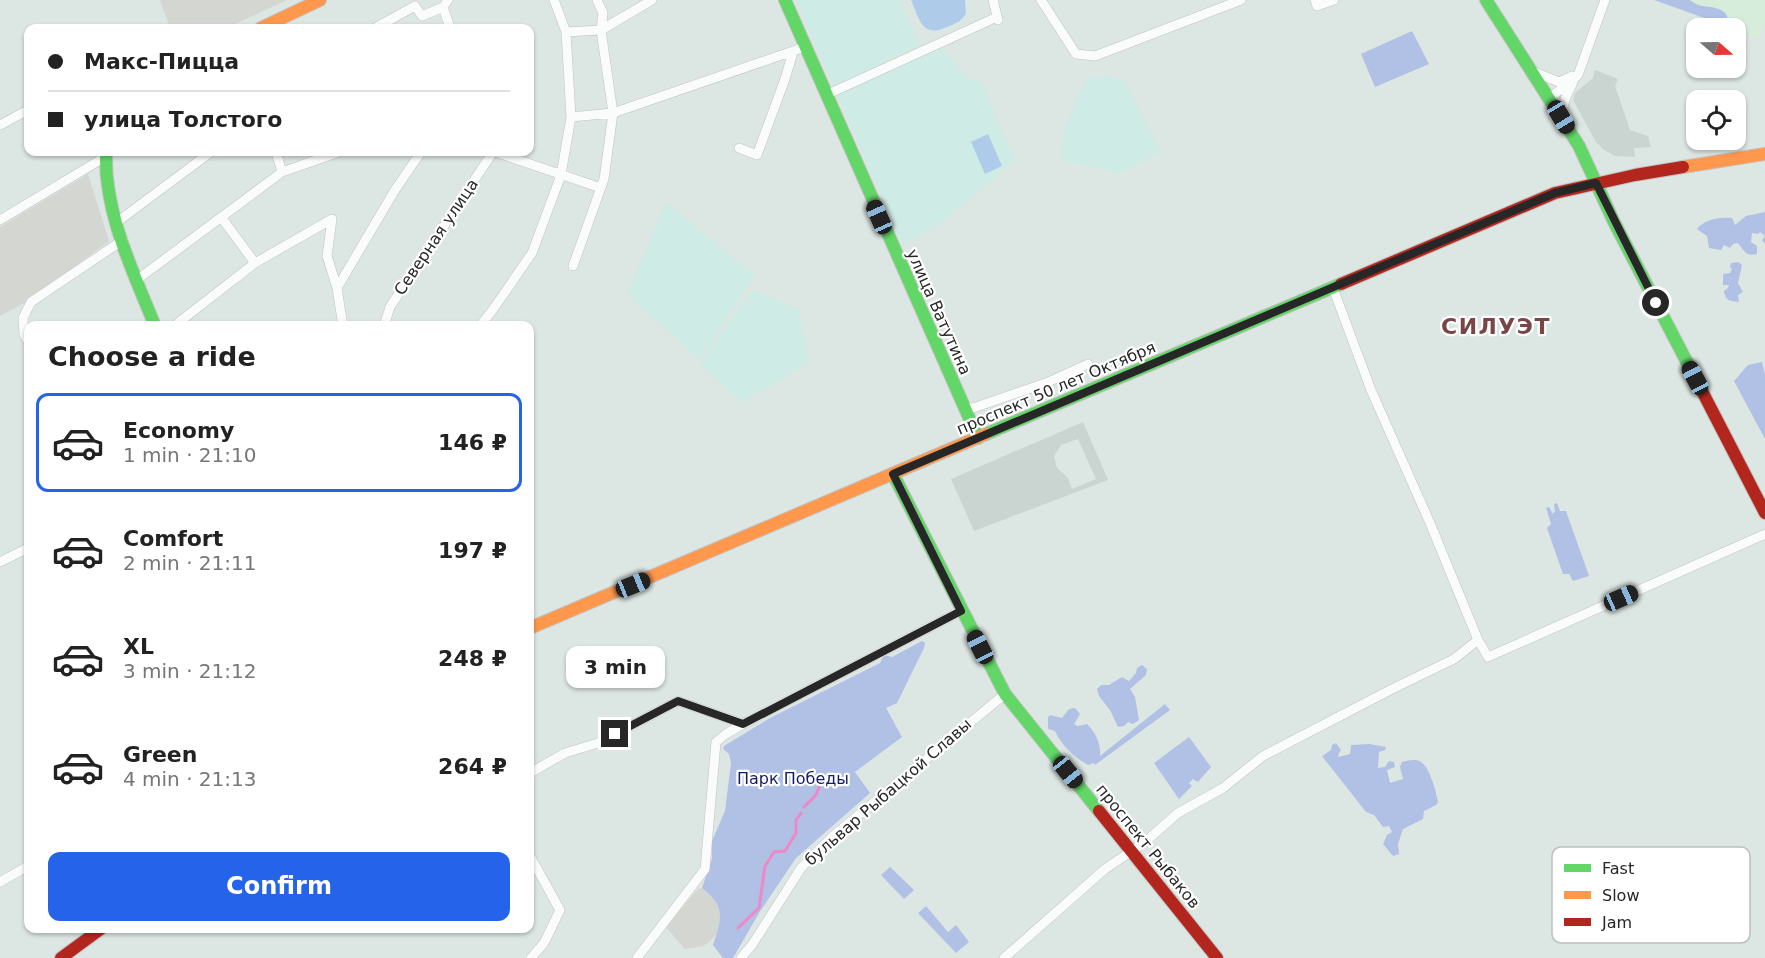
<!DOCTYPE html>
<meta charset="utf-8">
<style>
body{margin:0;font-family:"DejaVu Sans",sans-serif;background:#f6f6f6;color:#222;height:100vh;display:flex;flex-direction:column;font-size:22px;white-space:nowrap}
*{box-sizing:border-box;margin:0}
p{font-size:20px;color:#767676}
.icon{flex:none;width:33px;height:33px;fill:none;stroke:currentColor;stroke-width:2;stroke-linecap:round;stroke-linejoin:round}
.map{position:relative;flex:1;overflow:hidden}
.panel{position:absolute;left:24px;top:321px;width:510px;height:612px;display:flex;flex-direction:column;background:#fff;border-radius:12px;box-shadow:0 2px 4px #0004}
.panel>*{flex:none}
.guide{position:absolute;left:24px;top:24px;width:510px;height:132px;border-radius:12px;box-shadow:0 2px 4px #0004;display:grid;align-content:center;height:132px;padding:0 24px;background:#fff}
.needle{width:39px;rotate:110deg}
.fabs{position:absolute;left:1686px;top:18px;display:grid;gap:12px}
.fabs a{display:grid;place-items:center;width:60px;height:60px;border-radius:12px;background:#fff;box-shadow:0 2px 4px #0004;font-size:30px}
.end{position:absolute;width:27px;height:27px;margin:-14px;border:8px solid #272727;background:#fff;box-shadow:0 0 0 3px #fff}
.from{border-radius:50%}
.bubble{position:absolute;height:42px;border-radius:12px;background:#fff;box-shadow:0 2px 4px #0004;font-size:20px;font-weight:700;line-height:42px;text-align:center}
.car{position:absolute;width:18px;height:36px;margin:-18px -9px;border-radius:8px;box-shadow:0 0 4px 2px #0007;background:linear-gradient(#222 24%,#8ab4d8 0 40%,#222 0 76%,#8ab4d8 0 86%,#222 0)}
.guide b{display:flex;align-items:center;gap:21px;height:57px;font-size:22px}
.guide b+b{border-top:2px solid #e0e0e0}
.guide i{width:15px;height:15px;background:#222}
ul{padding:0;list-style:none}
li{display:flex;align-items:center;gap:18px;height:99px;margin:0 12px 9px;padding:0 12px;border:3px solid transparent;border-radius:12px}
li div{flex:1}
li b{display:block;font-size:22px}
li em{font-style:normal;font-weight:700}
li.on{border-color:#2563eb}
li>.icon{width:54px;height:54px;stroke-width:1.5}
h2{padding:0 24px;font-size:27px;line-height:72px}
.cta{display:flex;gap:12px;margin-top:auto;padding:12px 24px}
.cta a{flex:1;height:69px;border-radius:12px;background:#2563eb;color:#fff;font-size:24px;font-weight:700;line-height:69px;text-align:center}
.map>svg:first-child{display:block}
.industrial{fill:#d4d6d2}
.education{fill:#cfebe5}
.medical{fill:#d6eddb}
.green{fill:#b1c0e5}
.pitch{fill:#aeccea}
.plaza{fill:#cad5d2;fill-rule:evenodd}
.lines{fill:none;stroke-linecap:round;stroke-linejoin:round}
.stream{stroke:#ef88c6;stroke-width:3}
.street-casing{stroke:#c2c3c1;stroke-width:10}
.fast-casing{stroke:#c2c3c1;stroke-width:14}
.slow-casing{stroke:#c2c3c1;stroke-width:14}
.jam-casing{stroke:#c2c3c1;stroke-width:14}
.street{stroke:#fafbfb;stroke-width:9}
.fast{stroke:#63d668;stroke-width:12}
.slow{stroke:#ff974d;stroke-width:12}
.jam{stroke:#b3261e;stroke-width:12}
.route{stroke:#272727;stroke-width:8}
.labels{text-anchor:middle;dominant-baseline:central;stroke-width:4.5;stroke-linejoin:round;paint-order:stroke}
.street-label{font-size:16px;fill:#272727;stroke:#fff}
.park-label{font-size:16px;fill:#141a67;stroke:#fff}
.district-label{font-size:22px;font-weight:bold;letter-spacing:1.5px;fill:#7a4547;stroke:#fff}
.key{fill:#fff;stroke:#bebebe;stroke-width:1.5}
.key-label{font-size:16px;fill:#272727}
</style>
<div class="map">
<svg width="1765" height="958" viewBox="0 0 1765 958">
<rect width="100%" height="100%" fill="#dce6e3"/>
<path class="industrial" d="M160,0H287L226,28H170Z
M88,174L109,241L28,301L0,316V227Z
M702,888L712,896L717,903L721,913L720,923L716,935L708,943L703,946L685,949L666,927L698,889Z"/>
<path class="education" d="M796,0H900L920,45L834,86Z
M942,47L968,79L982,83L1015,161L943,222L903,245L836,92Z
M1112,76L1124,81L1162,152L1120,173L1062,160L1060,150L1065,131L1078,94L1087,78Z
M666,202L755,276L699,360L627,295Z
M753,290L799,309L809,363L741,403L699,364Z"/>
<path class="medical" d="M1654,0H1765V22L1759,38Z"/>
<path class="green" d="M1654,0C1664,0 1680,0 1689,0C1694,2 1696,5 1702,6C1714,7 1732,9 1727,26Z
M1412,31L1429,64L1375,87L1361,54Z
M1765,212V244L1762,240L1765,236L1760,232L1758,234L1752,233L1751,242L1757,246V254C1746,257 1744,251 1738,243L1733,244L1730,248L1724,245L1721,250L1709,248L1707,236L1697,229C1704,219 1721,217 1732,218L1735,225L1746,216Z
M1738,262L1742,265L1738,283L1743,292L1738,295L1739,302C1729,301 1726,301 1724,291L1728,288L1729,285H1723V274L1730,273L1732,269L1730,267L1731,263Z
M1762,362L1765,375V439L1734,381L1748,365Z
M1557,503L1560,511H1566L1589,576L1573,581L1569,574H1563L1547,528L1551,524L1546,508L1549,507L1553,514L1555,511L1554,504Z
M922,641L925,643L924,648L897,703L886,708L902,737L855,772L870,793L796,858L759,913L733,958H723L713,945C722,918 726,906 702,888L712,859V841L725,811L731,763L729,754L723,749L724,746L770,718L880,663L884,655L892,657Z
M1142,665L1147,669L1146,675L1130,689L1135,697L1139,720L1133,724L1128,722L1124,726L1118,727L1110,710L1099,696L1097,689L1101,685H1109L1122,677L1129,681L1136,673L1137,668Z
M1165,704L1170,710L1095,765L1094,763L1088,765C1074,757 1062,746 1055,731L1048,729V717L1050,715L1062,718L1069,709L1075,708L1080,714L1074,724L1078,726L1087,724C1096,733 1101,744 1100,756Z
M1189,737L1211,767L1198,782L1193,779L1189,783L1192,786L1179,799L1154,763Z
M1336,743L1341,750L1339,753L1338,757L1350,754L1351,745L1369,744L1386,747L1385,750L1379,752L1378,768L1385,767L1389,761L1394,762L1395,767L1387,770L1390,783L1403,779L1400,767L1402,762C1407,761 1416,758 1421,762C1430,768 1436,791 1438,802L1436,805L1424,811L1423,819L1403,829L1398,844L1399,854L1393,856L1383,844L1387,835L1392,832L1389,826L1383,827L1374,815L1366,812L1322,756L1331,750L1332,745Z
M890,867L914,890L904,899L881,875Z
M926,906L948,932L956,925L969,942L956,953L918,913Z"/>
<path class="pitch" d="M911,0H965L966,13C962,21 955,24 947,27C922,39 919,18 911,0Z
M988,134L1002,166L985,174L971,142Z"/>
<path class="plaza" d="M1595,70L1618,79L1615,86L1630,130L1648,136L1651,147L1634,148L1635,157L1615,156L1603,149L1596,142L1573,100L1575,93L1593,78Z
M1083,422L1108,480L974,531L951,479ZM1078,439L1096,479L1072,489L1068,478L1057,468L1054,456L1061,445Z"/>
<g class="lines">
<path class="stream" d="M804,807L816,795L822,780
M738,928L759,908L765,866L774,852L785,851L796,833V820L801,813"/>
<defs>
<path id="street" d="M993,0L998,20
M1041,0L1076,54L1095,56L1241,0
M1315,0L1317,6L1334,0
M443,7L450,28
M375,28L415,6L422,16L443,7L448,0
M566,32L601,30L652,0
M1534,72L1559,82L1572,76
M826,95L997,17
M1550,98L1578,75L1605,0
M571,117L613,113L805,47
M1561,117L1565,99L1573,82
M0,125L28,110
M739,148L757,155L785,79L793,52
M495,152L601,188
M282,172L339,152
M0,220L105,157
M117,222L211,152
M255,263L332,219L327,256L337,288L343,326
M573,266L604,179L613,113L601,30L603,13L597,0
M138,279L282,172L276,152
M337,288L395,190L421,152
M1333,288L1371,390L1430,523L1478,640L1488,657L1765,534
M174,326L255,263L221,217
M384,326L390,307L493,152
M480,326L494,308L532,253L561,175L571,117L566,32L554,0
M28,342L24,334L23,318L31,302L123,240
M964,408H973L1046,383L1088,364
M0,562L28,548
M530,773L565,753L598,743L678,701L743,724L961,611
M530,856L560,910L544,943L531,958
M0,882L28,866
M637,958L705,869L716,742L726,734L743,724
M741,958L752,945L801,868L833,836L1005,694
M1004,958L1105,869L1145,842L1178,813L1223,788L1263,756L1392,689L1454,659L1478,640"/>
<path id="fast" d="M785,0L978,438
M1486,0L1579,146L1614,222L1702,391
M106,152C104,213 133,271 155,326
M986,434L1341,284
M893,474L1005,694L1099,811"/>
<path id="slow" d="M261,28L320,0
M1683,167L1765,154
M530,628L986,434"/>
<path id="jam" d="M1341,284L1555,193L1635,175L1683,167
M1702,391L1765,513
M1099,811L1217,958
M61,958L102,928"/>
</defs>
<use href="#street" class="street-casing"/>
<use href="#fast" class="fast-casing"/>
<use href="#slow" class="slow-casing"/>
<use href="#jam" class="jam-casing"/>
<use href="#street" class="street"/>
<use href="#fast" class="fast"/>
<use href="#slow" class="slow"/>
<use href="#jam" class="jam"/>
</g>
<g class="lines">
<path class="route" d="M615,734L678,701L743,724L961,611L893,474L1555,193L1596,183L1656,303"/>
</g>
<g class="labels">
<g class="street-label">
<text transform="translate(436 237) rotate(-56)">Северная улица</text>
<text transform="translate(939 312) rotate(66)">улица Ватутина</text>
<text transform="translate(1056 388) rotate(-23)">проспект 50 лет Октября</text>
<text transform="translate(888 792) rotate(-41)">бульвар Рыбацкой Славы</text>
<text transform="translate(1148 846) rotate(51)">проспект Рыбаков</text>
</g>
<g class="park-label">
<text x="793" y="778">Парк Победы</text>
</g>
<g class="district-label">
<text x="1496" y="326">СИЛУЭТ</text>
</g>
</g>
<rect x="1552" y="847" width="198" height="96" rx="9" class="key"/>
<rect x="1564" y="864" width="27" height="8" fill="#63d668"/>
<rect x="1564" y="891" width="27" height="8" fill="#ff974d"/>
<rect x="1564" y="918" width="27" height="8" fill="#b3261e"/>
<g class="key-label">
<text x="1602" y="874">Fast</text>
<text x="1602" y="901">Slow</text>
<text x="1602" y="928">Jam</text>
</g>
</svg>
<div class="fabs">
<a><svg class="needle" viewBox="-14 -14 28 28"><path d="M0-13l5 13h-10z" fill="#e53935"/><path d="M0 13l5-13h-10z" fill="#767676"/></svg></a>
<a><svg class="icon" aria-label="locate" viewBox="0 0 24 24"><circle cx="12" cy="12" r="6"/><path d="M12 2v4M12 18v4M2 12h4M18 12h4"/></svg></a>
</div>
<i class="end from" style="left:1656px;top:303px"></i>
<i class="end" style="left:615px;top:734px"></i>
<div class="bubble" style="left:566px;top:646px;width:99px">3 min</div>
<i class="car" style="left:1561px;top:117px;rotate:149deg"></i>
<i class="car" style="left:879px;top:217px;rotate:336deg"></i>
<i class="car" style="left:1695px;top:378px;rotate:332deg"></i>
<i class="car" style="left:633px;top:585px;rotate:68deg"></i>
<i class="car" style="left:1621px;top:598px;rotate:66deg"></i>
<i class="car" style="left:980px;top:647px;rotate:333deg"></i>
<i class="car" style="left:1068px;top:772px;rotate:141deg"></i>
<div class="guide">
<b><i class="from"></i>Макс-Пицца</b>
<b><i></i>улица Толстого</b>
</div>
<section class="panel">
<h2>Choose a ride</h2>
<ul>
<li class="on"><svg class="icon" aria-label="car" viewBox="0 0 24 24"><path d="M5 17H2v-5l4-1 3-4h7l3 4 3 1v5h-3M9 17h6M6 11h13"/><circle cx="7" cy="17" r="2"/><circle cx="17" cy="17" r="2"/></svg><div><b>Economy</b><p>1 min · 21:10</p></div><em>146 ₽</em></li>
<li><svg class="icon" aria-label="car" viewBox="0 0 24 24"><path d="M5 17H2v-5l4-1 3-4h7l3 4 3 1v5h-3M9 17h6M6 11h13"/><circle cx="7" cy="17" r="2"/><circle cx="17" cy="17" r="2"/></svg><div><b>Comfort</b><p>2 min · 21:11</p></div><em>197 ₽</em></li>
<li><svg class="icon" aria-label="car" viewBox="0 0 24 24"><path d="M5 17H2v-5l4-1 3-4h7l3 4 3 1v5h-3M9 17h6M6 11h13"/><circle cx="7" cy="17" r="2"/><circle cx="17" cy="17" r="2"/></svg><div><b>XL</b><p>3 min · 21:12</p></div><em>248 ₽</em></li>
<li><svg class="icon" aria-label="car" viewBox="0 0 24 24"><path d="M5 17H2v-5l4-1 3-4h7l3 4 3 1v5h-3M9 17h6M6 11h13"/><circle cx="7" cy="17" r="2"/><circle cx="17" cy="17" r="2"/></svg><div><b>Green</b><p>4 min · 21:13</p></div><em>264 ₽</em></li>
</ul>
<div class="cta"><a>Confirm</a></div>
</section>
</div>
